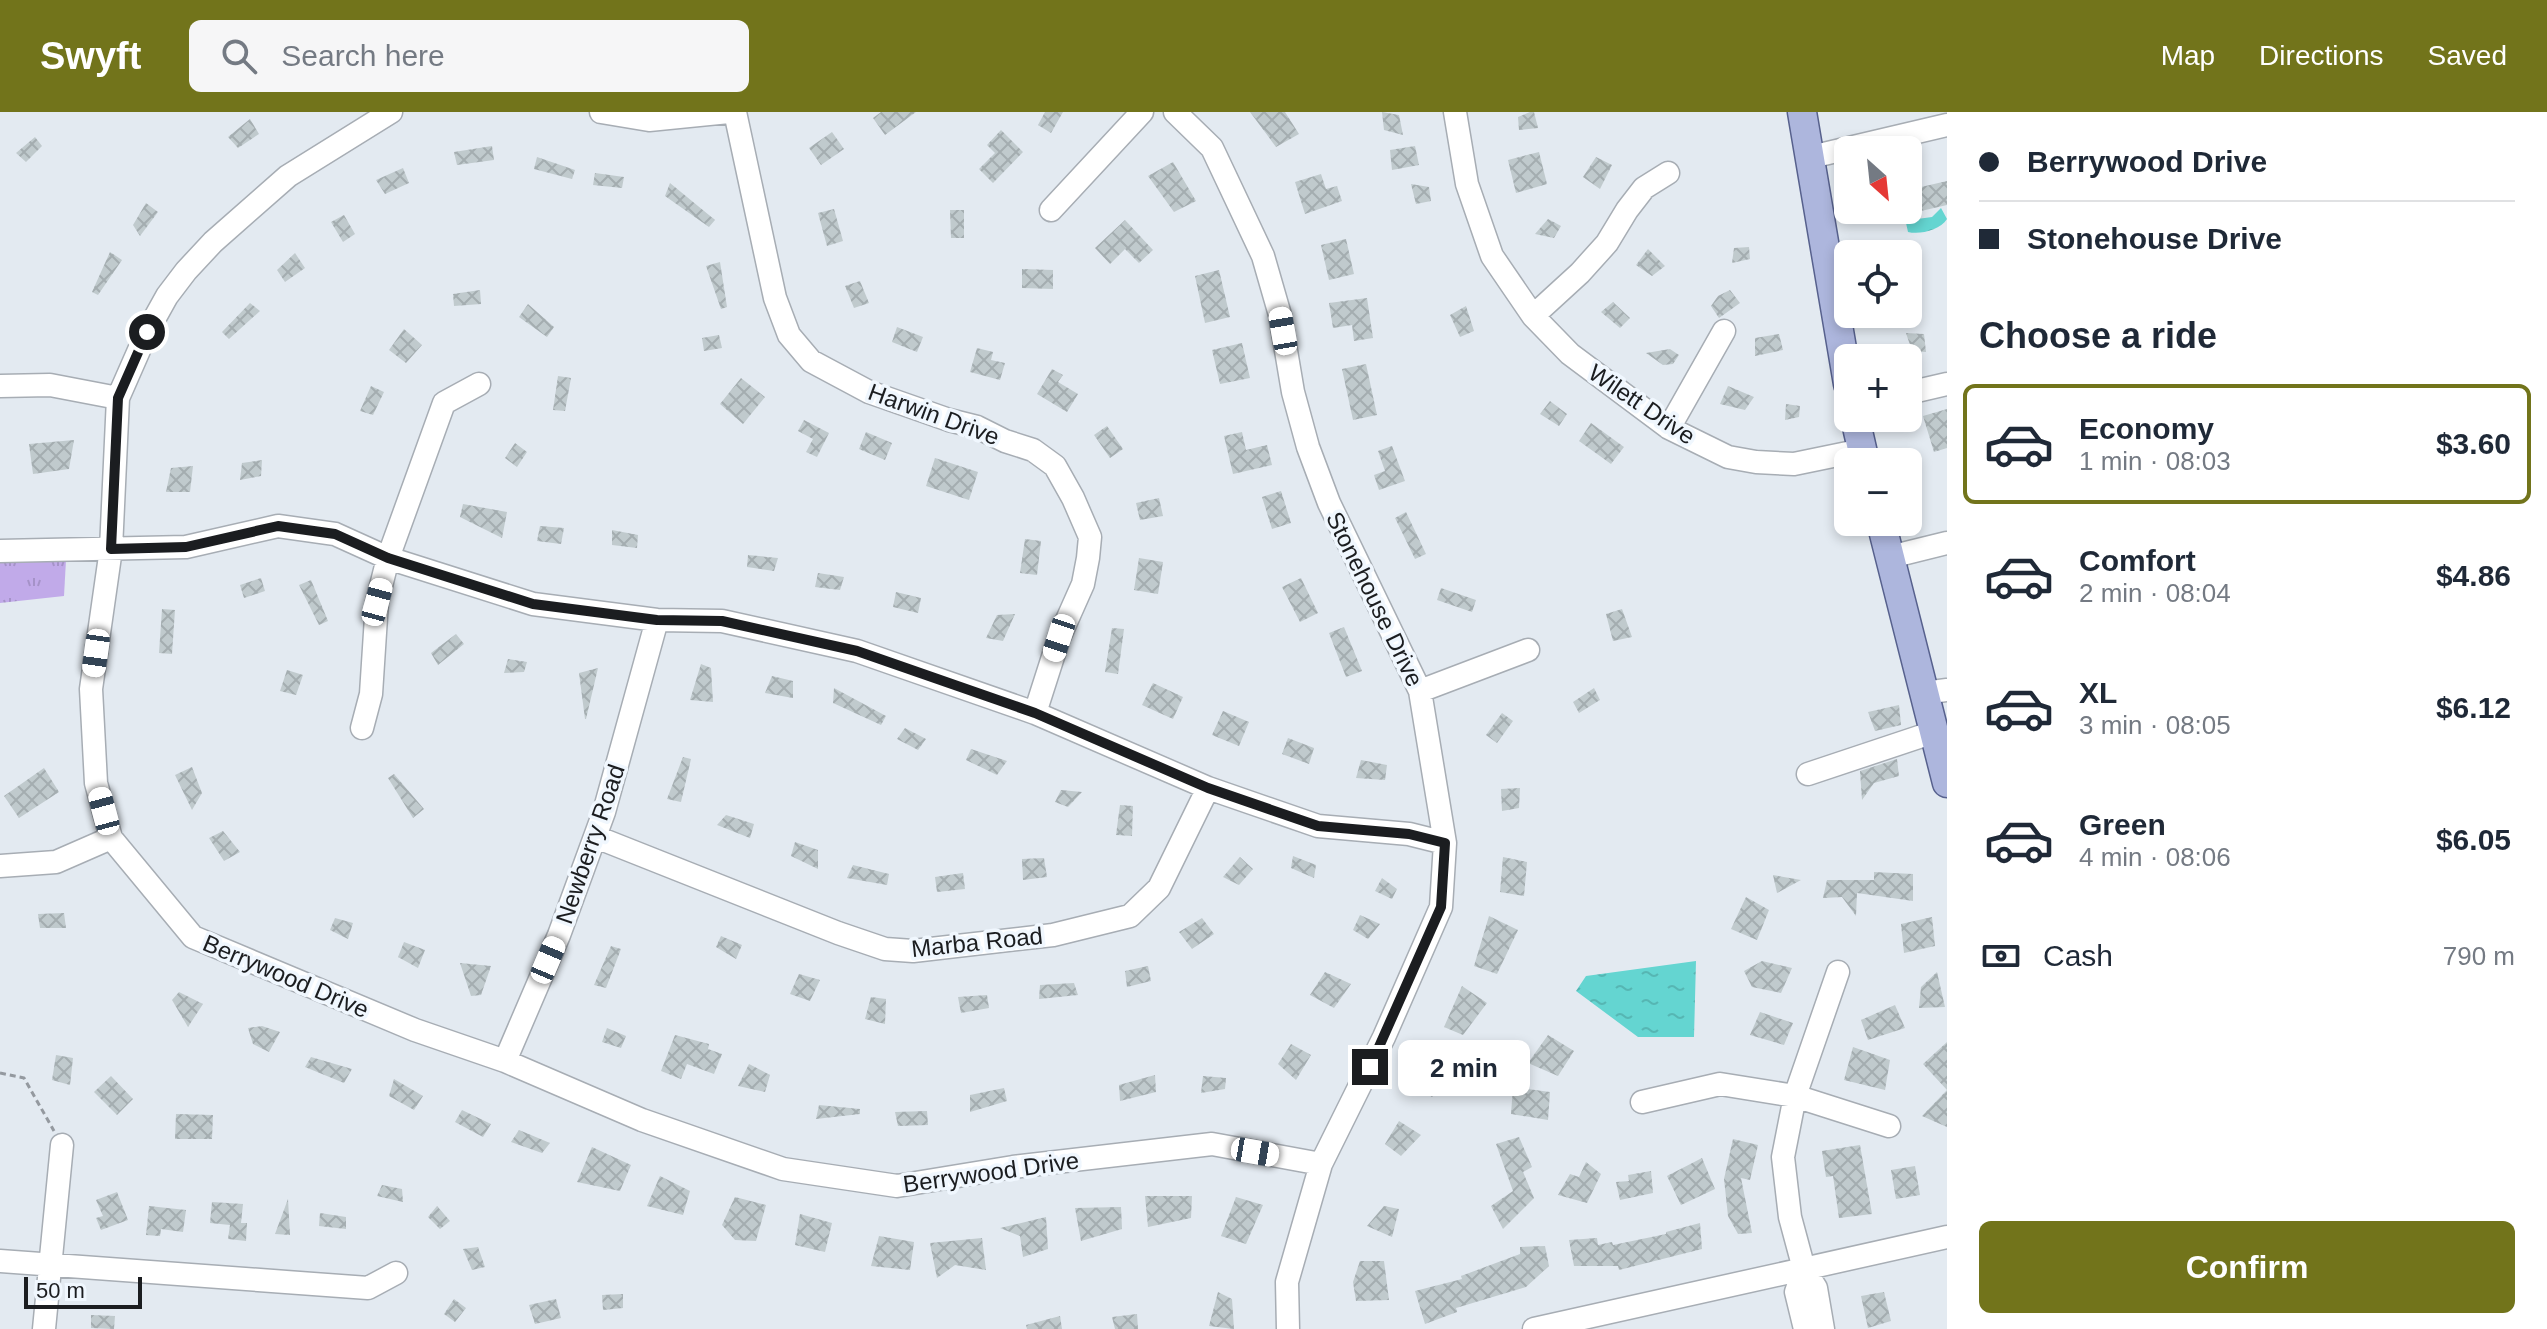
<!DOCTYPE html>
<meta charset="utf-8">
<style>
body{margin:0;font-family:Helvetica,sans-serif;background:#f6f6f7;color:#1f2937;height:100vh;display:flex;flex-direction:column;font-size:30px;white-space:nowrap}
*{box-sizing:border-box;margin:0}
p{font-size:26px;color:#747a83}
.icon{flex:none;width:44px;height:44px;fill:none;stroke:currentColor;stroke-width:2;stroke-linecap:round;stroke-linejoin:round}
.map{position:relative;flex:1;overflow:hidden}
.sheet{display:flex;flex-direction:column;background:#fff;width:600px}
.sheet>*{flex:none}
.top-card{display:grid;align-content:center;height:176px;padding:0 32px;background:#fff}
.needle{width:52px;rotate:153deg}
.tools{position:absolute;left:1834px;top:24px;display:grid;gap:16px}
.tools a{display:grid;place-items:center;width:88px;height:88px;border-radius:12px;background:#fff;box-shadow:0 4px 12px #0003;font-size:40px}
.scale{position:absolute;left:24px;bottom:20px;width:118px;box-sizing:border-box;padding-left:8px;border:4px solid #1b1d20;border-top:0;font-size:22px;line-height:28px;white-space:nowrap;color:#1b1d20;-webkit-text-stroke:6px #f0f7fe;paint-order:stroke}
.end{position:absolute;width:36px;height:36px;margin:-18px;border:10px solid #1b1d20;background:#fff;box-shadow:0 0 0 4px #fff}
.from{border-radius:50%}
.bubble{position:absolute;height:56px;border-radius:12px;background:#fff;box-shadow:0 4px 12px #0003;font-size:26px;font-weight:700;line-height:56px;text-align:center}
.car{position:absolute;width:24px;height:48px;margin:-24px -12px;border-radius:10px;box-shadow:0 0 6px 2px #0007;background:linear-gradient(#fff 24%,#345 0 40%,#fff 0 76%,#345 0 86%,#fff 0)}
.top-card b{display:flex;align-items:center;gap:28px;height:76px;font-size:30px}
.top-card b+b{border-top:2px solid #e0e1e3}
.top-card i{width:20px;height:20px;background:#1f2937}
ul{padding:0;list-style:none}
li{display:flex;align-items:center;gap:24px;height:120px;margin:0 16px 12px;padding:0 16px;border:4px solid transparent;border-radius:12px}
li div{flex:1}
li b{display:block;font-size:30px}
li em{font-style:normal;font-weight:700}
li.on{border-color:#72741b}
li>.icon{width:72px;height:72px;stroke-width:1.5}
h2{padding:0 32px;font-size:36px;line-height:96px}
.pay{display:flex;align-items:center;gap:20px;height:88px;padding:0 32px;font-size:30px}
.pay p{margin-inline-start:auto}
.primary-button{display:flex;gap:16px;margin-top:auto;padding:16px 32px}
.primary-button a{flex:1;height:92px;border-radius:12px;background:#72741b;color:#fff;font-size:32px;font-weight:700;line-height:92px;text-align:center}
header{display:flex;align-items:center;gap:48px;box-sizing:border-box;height:112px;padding:0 40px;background:#72741b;color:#fff}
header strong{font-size:38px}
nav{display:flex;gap:44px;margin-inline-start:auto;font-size:28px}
.search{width:560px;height:72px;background:#f6f6f7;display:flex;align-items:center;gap:20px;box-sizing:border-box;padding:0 28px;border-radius:12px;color:#747a83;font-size:30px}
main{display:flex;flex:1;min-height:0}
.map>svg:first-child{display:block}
.park{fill:url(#park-tufts)}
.water{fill:url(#water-ripples)}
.building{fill:url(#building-cross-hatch)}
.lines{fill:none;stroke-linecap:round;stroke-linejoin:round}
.minor-casing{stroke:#a7adb4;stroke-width:25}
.major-casing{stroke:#57618d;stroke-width:31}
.path{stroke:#94999f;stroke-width:3;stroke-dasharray:6 4;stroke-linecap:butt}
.minor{stroke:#fff;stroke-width:22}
.major{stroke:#adb6dd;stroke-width:28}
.route{stroke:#1b1d20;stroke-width:10}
.labels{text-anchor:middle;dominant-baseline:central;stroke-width:7;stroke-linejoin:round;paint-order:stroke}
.street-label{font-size:24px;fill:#1b1d20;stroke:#f0f7fe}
</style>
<header>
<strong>Swyft</strong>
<div class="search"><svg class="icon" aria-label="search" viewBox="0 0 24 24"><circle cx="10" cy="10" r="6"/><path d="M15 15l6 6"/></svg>Search here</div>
<nav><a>Map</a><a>Directions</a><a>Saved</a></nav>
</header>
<main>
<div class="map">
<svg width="1947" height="1217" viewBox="0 0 1947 1217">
<defs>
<pattern id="park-tufts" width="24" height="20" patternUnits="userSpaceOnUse" patternTransform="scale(2)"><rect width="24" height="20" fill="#c1aae9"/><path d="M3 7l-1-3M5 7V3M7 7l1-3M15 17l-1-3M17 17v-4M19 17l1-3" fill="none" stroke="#a592c8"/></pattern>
<pattern id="water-ripples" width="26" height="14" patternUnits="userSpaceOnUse" patternTransform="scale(2)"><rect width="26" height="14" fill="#64d5d1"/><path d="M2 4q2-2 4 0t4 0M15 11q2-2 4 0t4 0" fill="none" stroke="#56b6b3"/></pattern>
<pattern id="building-cross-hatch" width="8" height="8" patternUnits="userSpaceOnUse" patternTransform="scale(2)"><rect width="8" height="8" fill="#c0cacd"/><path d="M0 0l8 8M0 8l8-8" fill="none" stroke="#a4adb0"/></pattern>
</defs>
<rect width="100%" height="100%" fill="#e3eaf1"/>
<path class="park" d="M0,446L66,448L64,484L0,491Z"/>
<path class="water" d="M1941,96L1947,107C1940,118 1920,123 1908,120L1906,111L1910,108L1932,105Z
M1696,849L1694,925H1638L1576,879L1586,864Z"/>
<path class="building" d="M881,0H916L885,23L873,6Z
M1045,0H1063L1051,21L1038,13Z
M1250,0H1285L1299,22L1276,35Z
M1382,0L1399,3L1403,23L1384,18Z
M1530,0H1534L1538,16L1519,18L1518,5Z
M250,7L259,22L238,36L228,25Z
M1001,18L1023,40L993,71L979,57L995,41L987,33Z
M832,20L844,37L821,53L809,36Z
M35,25L42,34L26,50L16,41Z
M492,34L494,48L457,53L454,40Z
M1415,34L1419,53L1392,58L1390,38Z
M1539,40L1547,72L1516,81L1508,48Z
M537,45L575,58L572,67L534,57Z
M1596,45L1612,53L1600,77L1583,65Z
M1173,50L1196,89L1174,100L1148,64Z
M403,56L409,71L385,82L376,68Z
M595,61L624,65L622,76L593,73Z
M1321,62L1326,77L1337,74L1342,89L1305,102L1295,70Z
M1947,69V93L1908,102V78Z
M670,71L715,108L709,115L665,84Z
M1411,72L1429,75L1431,89L1416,92Z
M146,91L158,100L140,124L133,113Z
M834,97L843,129L827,134L818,101Z
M950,98H964V126H951Z
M344,103L355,122L343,130L331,110Z
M1548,107L1561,114L1554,126L1535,122Z
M1125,108L1153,138L1139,151L1125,137L1110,152L1095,136Z
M1346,127L1354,162L1329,168L1321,133Z
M1749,135L1750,147L1732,151L1734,136Z
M1648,137L1665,154L1652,164L1636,153Z
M110,140L122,148L98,183L92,180Z
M295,141L305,156L285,170L277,158Z
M720,150L727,195L721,197L706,154Z
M1022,157L1053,158V177L1022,176Z
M1219,158L1230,205L1205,211L1195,164Z
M860,169L869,191L854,196L845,174Z
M480,178L481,192L454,194L453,182Z
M1730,178L1740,191L1719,206L1711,194L1718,184Z
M1367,186L1373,226L1354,229L1352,213L1333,216L1329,191Z
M1613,190L1630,206L1620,216L1601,200Z
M250,191L260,199L229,227L222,220Z
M528,192L554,215L547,225L519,205Z
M1466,194L1474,219L1460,225L1450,203Z
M897,215L923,225L917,240L892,230Z
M404,217L422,233L406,251L389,238Z
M1906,221L1924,222L1926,240L1912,239Z
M1779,222L1783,238L1755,244V226Z
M719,223L722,236L704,239L702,226Z
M1242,231L1250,266L1220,272L1212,238Z
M977,236L993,240L991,248L1005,251L1000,268L970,260Z
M1670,237L1679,243L1673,252L1663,253L1646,241Z
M1366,252L1377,303L1353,308L1342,257Z
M1052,257L1063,263L1058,270L1078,282L1067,300L1037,282Z
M558,264L571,266L565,299L553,298Z
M741,266L765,285L743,312L720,292Z
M371,274L384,280L373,303L360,299Z
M1728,274L1754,285L1745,298L1720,292Z
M1550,289L1567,302L1559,314L1540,302Z
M1786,292L1800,294L1799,305L1785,308Z
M1947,297V336L1934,340L1923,304Z
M804,308L829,321L817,345L806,340L813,327L798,319Z
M1591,311L1624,335L1611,352L1579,329Z
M1107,314L1123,337L1110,346L1094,323Z
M866,320L892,331L885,348L859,337Z
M1242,320L1246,338L1267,333L1272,353L1233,362L1224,324Z
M74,328L69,357L33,362L29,332Z
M515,331L527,340L517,355L505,346Z
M1392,334L1405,369L1379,378L1374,363L1385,359L1378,339Z
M935,346L978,360L969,388L926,374Z
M262,348L261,364L240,368L242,351Z
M193,354L190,380H166L171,356Z
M1281,379L1291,411L1272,417L1262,385Z
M1159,386L1163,404L1140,408L1136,391Z
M463,392L507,400L502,426L460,405Z
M1406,400L1426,442L1415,447L1395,406Z
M540,414L564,416L561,432L537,429Z
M612,418L638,423L637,436L612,433Z
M1025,427L1041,429L1037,463L1020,461Z
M748,443L778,446L774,459L747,455Z
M1139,446L1163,450L1158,482L1134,478Z
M818,461L844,465L840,478L815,475Z
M261,466L265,479L244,486L240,473Z
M1301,466L1318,501L1300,510L1282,475Z
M311,468L328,509L319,513L299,473Z
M1441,476L1476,488L1472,500L1437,488Z
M896,480L921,486L918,501L893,495Z
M162,497L175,498L172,542L159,541Z
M1622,497L1632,525L1613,529L1606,502Z
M1015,502L1003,529L986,526L997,503Z
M1344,515L1362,559L1346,565L1329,521Z
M1112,516L1124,517L1118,562L1105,560Z
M456,522L464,532L438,553L431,541Z
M508,547L527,550L524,560L504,561Z
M701,552L711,556L713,590L690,588Z
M598,556L586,607H585L579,561Z
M287,558L303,563L296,583L280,579Z
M772,564L793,569V586L765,581Z
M1153,571L1183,585L1173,607L1142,593Z
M834,576L886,604L881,613L833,591Z
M1594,576L1600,588L1579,601L1573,590Z
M1899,593L1901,613L1875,619L1868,600Z
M1223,599L1249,610L1239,634L1212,623Z
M1502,601L1513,609L1497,631L1486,623Z
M905,616L926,627L918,638L897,627Z
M1288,626L1314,636L1309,652L1282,642Z
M971,637L1007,649L997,663L966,648Z
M683,645L691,647L681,690L667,687Z
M1897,647L1899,664L1874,671L1862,688L1860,659Z
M1361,648L1387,653L1385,668L1356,666Z
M192,655L202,681L192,698L175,663Z
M44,656L59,680L19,706L4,684Z
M394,662L424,697L413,706L388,666Z
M1520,676L1519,696L1502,699L1501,677Z
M1061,678L1082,680L1068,695L1055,690Z
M1120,693L1133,694L1132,724L1116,723Z
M726,703L754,712L750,726L717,713Z
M223,719L240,740L224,749L209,726Z
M795,730L818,738V757L791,744Z
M1293,744L1316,753L1314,766L1291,756Z
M1240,745L1253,757L1239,773L1223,765Z
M1503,745L1527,750L1524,784L1500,780Z
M1044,746L1047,765L1023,768L1022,747Z
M853,753L889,762L887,773L847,766Z
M1874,760L1913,762V789L1857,781L1856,804L1842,785L1823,786L1827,768H1874Z
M963,761L965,777L937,780L935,765Z
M1773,763L1801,768L1777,781Z
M1382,766L1397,777L1392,787L1375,779Z
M1746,785L1769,798L1757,828L1731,817Z
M64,801L66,816H40L38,802Z
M1360,803L1380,812L1368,827L1353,818Z
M1489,804L1518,818L1497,862L1474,854Z
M1932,805L1935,834L1904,841L1901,812Z
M335,806L353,811L348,827L330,818Z
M1202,806L1214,822L1192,837L1179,820Z
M721,824L742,833L736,847L716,835Z
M404,830L425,838L418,856L398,845Z
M611,834L621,837L606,876L594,873Z
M1762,849L1792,856L1781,881L1752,875L1744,859Z
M460,851L491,854L481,883L471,884Z
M1148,854L1151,869L1127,875L1125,859Z
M1325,860L1351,872L1334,896L1310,883Z
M1937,860L1945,895L1919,896L1921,875Z
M799,862L820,868L810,889L790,882Z
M1074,871L1078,883L1039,887L1040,873Z
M1462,874L1487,891L1463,923L1444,915Z
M179,880L203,892L188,915L172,888Z
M987,883L989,896L961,901L958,885Z
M871,885L886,887L885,912L865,907Z
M1895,893L1905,916L1868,928L1861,908Z
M1760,900L1793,911L1784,933L1750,923Z
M262,914L280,920L269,940L253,932L248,916Z
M607,916L626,924L621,936L602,930Z
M675,923L709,932L708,937L722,942L714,962L687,952L681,967L661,959Z
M1548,923L1574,939L1558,964L1528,951Z
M1947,930V978L1923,952Z
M1291,932L1311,943L1296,968L1278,952Z
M1853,935L1890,948L1885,978L1844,968Z
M56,943L73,946L70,973L52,968Z
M311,945L352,957L344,971L305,955Z
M749,952L770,963L765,980L738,974Z
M1436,952L1451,963L1432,985L1419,976Z
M1155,963L1156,980L1120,989L1119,973Z
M111,964L133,987L117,1003L94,980Z
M1203,964L1226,966L1225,977L1201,981Z
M394,967L423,984L414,998L389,984Z
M1513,975L1550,980L1548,1008L1511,1002Z
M1004,976L1007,989L970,1000V983Z
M1947,978V1015L1922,1004Z
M819,993L860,997V1002L816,1007Z
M462,998L491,1012L483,1025L455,1010Z
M927,999L928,1013L898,1014L895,1000Z
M176,1002L213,1003L212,1027H175Z
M1399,1009L1421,1023L1401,1044L1385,1032Z
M519,1018L550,1031L542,1041L511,1030Z
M1519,1025L1532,1055L1523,1060L1534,1086L1503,1117L1491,1094L1513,1079L1496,1032Z
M1733,1027L1758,1033L1750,1068L1741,1066L1752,1121L1738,1122L1728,1104L1724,1067Z
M1860,1033L1872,1102L1839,1106L1833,1064L1826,1065L1822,1039Z
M592,1035L631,1053L620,1079L577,1070Z
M1702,1046L1715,1077L1681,1093L1667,1064Z
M1586,1050L1601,1062L1587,1091L1558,1083L1570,1062L1579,1065Z
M1915,1054L1920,1083L1896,1087L1891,1058Z
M1651,1059L1653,1081L1620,1088L1616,1070L1629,1069L1628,1063Z
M660,1064L690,1079L683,1103L647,1094Z
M382,1073L402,1077L403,1090L377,1084Z
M117,1080L128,1108L101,1118L96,1106L103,1104L96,1088Z
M1145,1084H1192L1191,1106L1148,1115Z
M735,1085L766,1093L756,1129L735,1128L722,1113Z
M1236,1085L1263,1093L1246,1132L1221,1124Z
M288,1087L290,1123L275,1122Z
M212,1090L243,1092L241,1111H247L246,1129L228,1127L230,1113L210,1111Z
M149,1094L186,1098L183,1120L161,1117L160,1124L146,1123Z
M437,1094L450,1109L440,1117L428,1105Z
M1384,1094L1399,1097L1392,1125L1367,1114Z
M1121,1095L1122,1117L1081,1129L1075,1096Z
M320,1101L346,1105V1117L319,1114Z
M800,1102L832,1111L825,1140L795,1133Z
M1046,1105L1048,1137L1023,1145L1020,1124L1000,1116Z
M1700,1111L1702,1137L1619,1158L1618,1154H1574L1569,1128L1597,1126L1598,1133L1612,1130L1613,1133L1666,1122V1120Z
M879,1124L914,1130L910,1158L871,1154Z
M982,1126L986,1158L955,1153L937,1166L930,1131Z
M1545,1134L1549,1154L1526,1175L1456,1196L1457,1200L1425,1212L1415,1179L1462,1167L1461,1164L1520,1142V1135Z
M478,1135L485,1155L472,1158L463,1137Z
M1360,1149H1384L1389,1188L1356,1189L1353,1170Z
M1218,1180L1232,1187L1234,1217L1209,1214Z
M1884,1180L1891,1209L1868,1216L1861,1184Z
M623,1182V1196L603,1198L602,1183Z
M454,1187L466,1196L455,1210L444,1202Z
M556,1187L561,1206L535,1212L529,1193Z
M1137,1202L1138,1217H1115L1112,1205Z
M91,1203L115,1204L114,1217L91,1216Z
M1060,1204L1062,1217H1027L1026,1213Z"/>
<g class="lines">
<defs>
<path id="minor" d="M391,0L288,64L213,130L186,159L167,184L147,220L118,286L111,437L91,577L96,671L111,726L193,825L415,918L505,949L642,1008L783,1057L897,1074L1013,1055L1212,1032L1321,1052
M601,0L649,8L729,0
M735,0L775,186L789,223L811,249L869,280L949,308L977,315L1005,329L1033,338L1055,354L1073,386L1090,425L1088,446L1083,472L1059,526L1035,601
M1175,0L1212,36L1263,144L1280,203L1293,280L1308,335L1329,391L1420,579L1445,731L1441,795L1384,925L1321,1052L1287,1170L1288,1217
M1455,0L1467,72L1492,144L1533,204L1570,242L1669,316L1728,345L1756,350L1794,352L1862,338
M1811,45L1947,13
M1051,98L1142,0
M1533,204L1580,161L1607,131L1627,98L1644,76L1668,61
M0,274L50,273L118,286
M1908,281L1947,272
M1669,316L1724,219
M0,439L186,435L278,414L335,422L388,446L533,492L657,508L722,509L857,539L1035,601L1208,676L1318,714L1409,722L1445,731
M1890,445L1947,431
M1420,579L1528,538
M1924,581L1947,578
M362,616L371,582L377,490L388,446L444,291L479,272
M1808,662L1934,620
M596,725L838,821L885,837L913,839L1053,823L1130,804L1159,776L1208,676
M0,754L56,750L111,726
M505,949L559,823L604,700L657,508
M1642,990L1720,972L1795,984L1889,1014
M0,1149L368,1176L396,1161
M1804,1157L1796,1180L1805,1217
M44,1217L62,1033
M1534,1217L1947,1125
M1823,1217L1816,1176L1804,1157L1790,1105L1783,1045L1795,984L1838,860"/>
<path id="major" d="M1802,0L1848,272
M1855,306L1865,350
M1881,410L1947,671"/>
</defs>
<use href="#minor" class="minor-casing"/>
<use href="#major" class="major-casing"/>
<path class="path" d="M0,961L24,966L54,1019"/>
<use href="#minor" class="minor"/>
<use href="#major" class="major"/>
</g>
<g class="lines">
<path class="route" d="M147,220L118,286L111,437L186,435L278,414L335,422L388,446L533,492L657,508L722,509L857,539L1035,601L1208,676L1318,714L1409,722L1445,731L1441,795L1370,955"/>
</g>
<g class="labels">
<g class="street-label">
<text transform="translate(1642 292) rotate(34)">Wilett Drive</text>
<text transform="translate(934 302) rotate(20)">Harwin Drive</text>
<text transform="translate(1375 487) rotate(64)">Stonehouse Drive</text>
<text transform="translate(590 732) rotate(-71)">Newberry Road</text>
<text transform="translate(977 830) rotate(-6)">Marba Road</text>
<text transform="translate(286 864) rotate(23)">Berrywood Drive</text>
<text transform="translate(991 1060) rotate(-8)">Berrywood Drive</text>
</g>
</g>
</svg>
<div class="tools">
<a><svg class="needle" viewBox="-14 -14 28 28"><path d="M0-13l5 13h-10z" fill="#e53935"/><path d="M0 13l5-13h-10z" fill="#747a83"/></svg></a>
<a><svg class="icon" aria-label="locate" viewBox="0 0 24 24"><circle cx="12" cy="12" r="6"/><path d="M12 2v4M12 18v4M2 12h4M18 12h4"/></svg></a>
<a>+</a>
<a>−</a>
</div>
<div class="scale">50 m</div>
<i class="end from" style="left:147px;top:220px"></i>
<i class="end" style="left:1370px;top:955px"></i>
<div class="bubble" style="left:1398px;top:928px;width:132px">2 min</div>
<i class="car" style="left:1283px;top:219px;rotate:350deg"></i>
<i class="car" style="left:377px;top:490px;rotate:15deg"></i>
<i class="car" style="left:1059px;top:526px;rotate:198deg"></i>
<i class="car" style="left:96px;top:541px;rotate:188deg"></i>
<i class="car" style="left:104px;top:699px;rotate:345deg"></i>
<i class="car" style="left:548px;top:848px;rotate:23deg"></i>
<i class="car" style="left:1255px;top:1040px;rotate:100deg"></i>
</div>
<section class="sheet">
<div class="top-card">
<b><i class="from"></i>Berrywood Drive</b>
<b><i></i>Stonehouse Drive</b>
</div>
<h2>Choose a ride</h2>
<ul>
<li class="on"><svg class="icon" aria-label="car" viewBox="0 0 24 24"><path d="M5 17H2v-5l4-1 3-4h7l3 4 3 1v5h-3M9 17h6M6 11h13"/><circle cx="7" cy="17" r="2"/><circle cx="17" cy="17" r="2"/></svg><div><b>Economy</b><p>1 min · 08:03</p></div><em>$3.60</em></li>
<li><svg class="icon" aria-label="car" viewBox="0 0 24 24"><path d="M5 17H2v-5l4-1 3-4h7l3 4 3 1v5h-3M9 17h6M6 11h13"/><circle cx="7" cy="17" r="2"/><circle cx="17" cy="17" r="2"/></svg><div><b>Comfort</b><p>2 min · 08:04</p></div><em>$4.86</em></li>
<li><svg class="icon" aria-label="car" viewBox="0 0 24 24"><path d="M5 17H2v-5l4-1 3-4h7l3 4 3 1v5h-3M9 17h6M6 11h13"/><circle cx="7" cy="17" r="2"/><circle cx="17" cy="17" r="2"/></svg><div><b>XL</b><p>3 min · 08:05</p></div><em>$6.12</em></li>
<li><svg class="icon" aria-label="car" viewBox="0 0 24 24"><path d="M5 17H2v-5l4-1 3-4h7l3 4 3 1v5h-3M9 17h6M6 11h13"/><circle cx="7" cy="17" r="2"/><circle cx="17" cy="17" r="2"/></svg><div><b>Green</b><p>4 min · 08:06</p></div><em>$6.05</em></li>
</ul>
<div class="pay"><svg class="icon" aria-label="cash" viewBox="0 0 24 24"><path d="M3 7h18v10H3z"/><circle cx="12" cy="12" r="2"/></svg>Cash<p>790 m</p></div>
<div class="primary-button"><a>Confirm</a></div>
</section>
</main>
